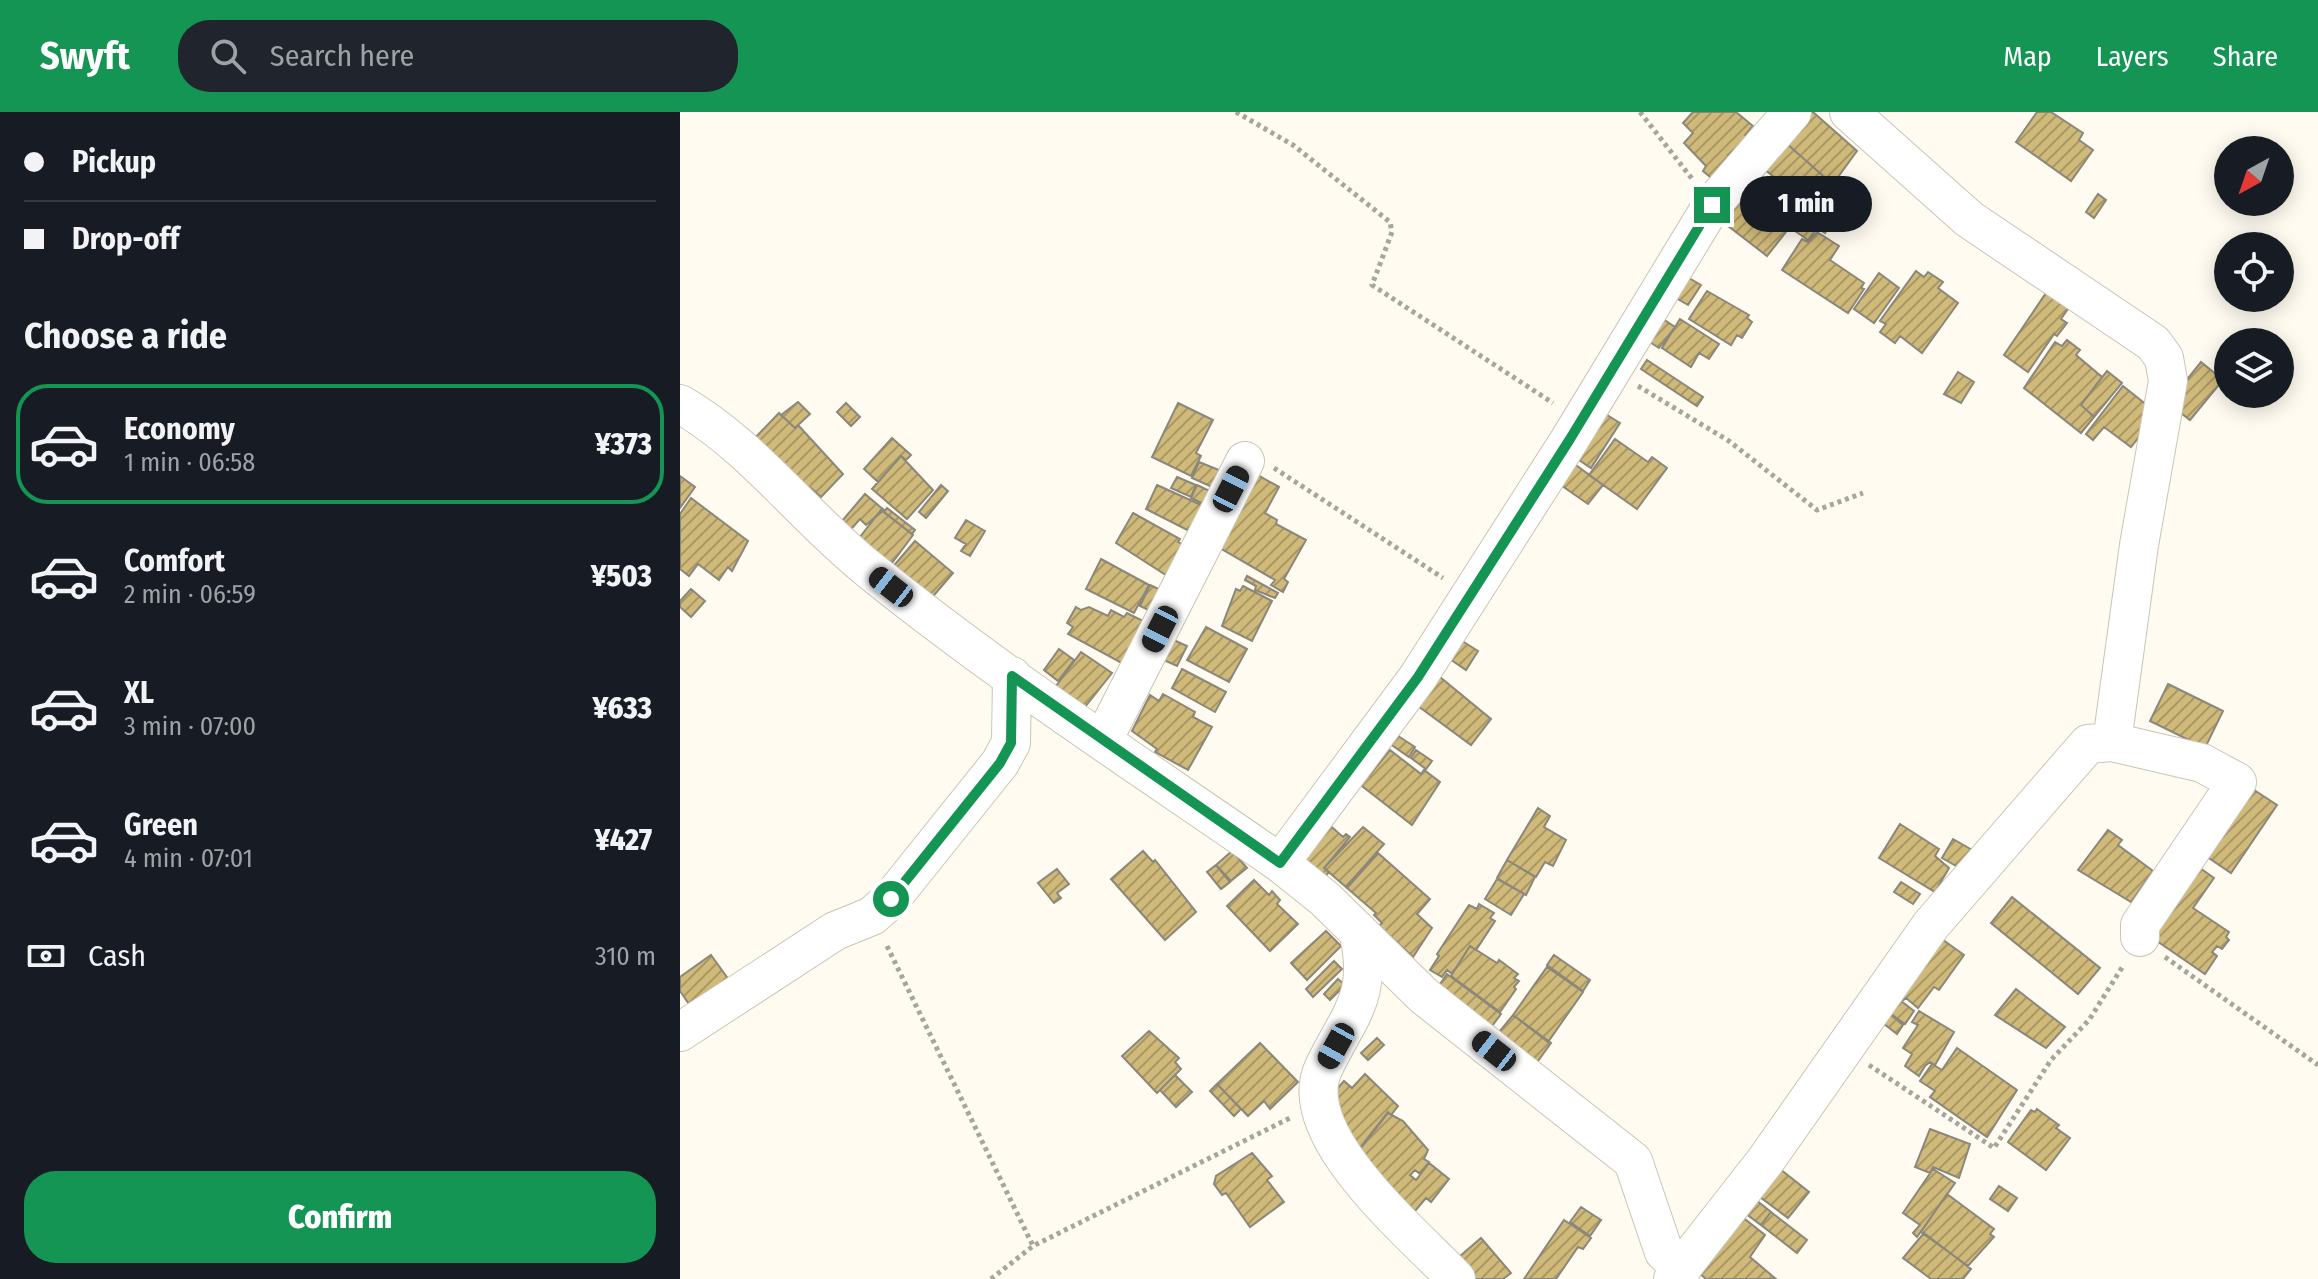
<!DOCTYPE html>
<meta charset="utf-8">
<style>
body{margin:0;font-family:"Fira Sans Condensed",sans-serif;background:#20242c;color:#f1f3f6;height:100vh;display:flex;flex-direction:column;font-size:30px;white-space:nowrap}
*{box-sizing:border-box;margin:0}
p{font-size:26px;color:#9ea1a6}
.icon{flex:none;width:44px;height:44px;fill:none;stroke:currentColor;stroke-width:2;stroke-linecap:round;stroke-linejoin:round}
.map{position:relative;flex:1;overflow:hidden}
.sheet{display:flex;flex-direction:column;background:#171b24;width:680px}
.sheet>*{flex:none}
.top-card{display:grid;align-content:center;height:176px;padding:0 24px;background:#171b24}
.needle{width:52px;rotate:220deg}
.fabs{position:absolute;left:1534px;top:24px;display:grid;gap:16px}
.fabs a{display:grid;place-items:center;width:80px;height:80px;border-radius:50%;background:#171b24;box-shadow:0 4px 20px #0003;font-size:40px}
.end{position:absolute;width:36px;height:36px;margin:-18px;border:10px solid #149553;background:#fff;box-shadow:0 0 0 4px #fff}
.from{border-radius:50%}
.bubble{position:absolute;height:56px;border-radius:28px;background:#171b24;box-shadow:0 4px 20px #0003;font-size:26px;font-weight:800;line-height:56px;text-align:center}
.car{position:absolute;width:24px;height:48px;margin:-24px -12px;border-radius:10px;box-shadow:0 0 6px 2px #0007;background:linear-gradient(#222 24%,#8ab4d8 0 40%,#222 0 76%,#8ab4d8 0 86%,#222 0)}
.top-card b{display:flex;align-items:center;gap:28px;height:76px;font-size:30px}
.top-card b+b{border-top:2px solid #363941}
.top-card i{width:20px;height:20px;background:#f1f3f6}
ul{padding:0;list-style:none}
li{display:flex;align-items:center;gap:24px;height:120px;margin:0 16px 12px;padding:0 8px;border:4px solid transparent;border-radius:32px}
li div{flex:1}
li b{display:block;font-size:30px}
li em{font-style:normal;font-weight:800}
li.active{border-color:#149553}
li>.icon{width:72px;height:72px;stroke-width:1.5}
h2{padding:0 24px;font-size:36px;line-height:96px}
.pay{display:flex;align-items:center;gap:20px;height:88px;padding:0 24px;font-size:30px}
.pay p{margin-inline-start:auto}
.button{display:flex;gap:16px;margin-top:auto;padding:16px 24px}
.button a{flex:1;height:92px;border-radius:32px;background:#149553;color:#fff;font-size:32px;font-weight:800;line-height:92px;text-align:center}
header{display:flex;align-items:center;gap:48px;box-sizing:border-box;height:112px;padding:0 40px;background:#149553;color:#fff}
header strong{font-size:38px}
nav{display:flex;gap:44px;margin-inline-start:auto;font-size:28px}
.search{width:560px;height:72px;background:#20242c;display:flex;align-items:center;gap:20px;box-sizing:border-box;padding:0 28px;border-radius:32px;color:#9ea1a6;font-size:30px}
main{display:flex;flex:1;min-height:0}
.map>svg:first-child{display:block}
.building{fill:url(#building-hatch);stroke:#8b877a;stroke-width:2}
.lines{fill:none;stroke-linecap:round;stroke-linejoin:round}
.minor-casing{stroke:#c9c5b7;stroke-width:40}
.path{stroke:#a8a59c;stroke-width:5;stroke-dasharray:4 4;stroke-linecap:butt}
.minor{stroke:#fff;stroke-width:38}
.route{stroke:#149553;stroke-width:10}
</style>
<header>
<strong>Swyft</strong>
<div class="search"><svg class="icon" aria-label="search" viewBox="0 0 24 24"><circle cx="10" cy="10" r="6"/><path d="M15 15l6 6"/></svg>Search here</div>
<nav><a>Map</a><a>Layers</a><a>Share</a></nav>
</header>
<main>
<section class="sheet">
<div class="top-card">
<b><i class="from"></i>Pickup</b>
<b><i></i>Drop-off</b>
</div>
<h2>Choose a ride</h2>
<ul>
<li class="active"><svg class="icon" aria-label="car" viewBox="0 0 24 24"><path d="M5 17H2v-5l4-1 3-4h7l3 4 3 1v5h-3M9 17h6M6 11h13"/><circle cx="7" cy="17" r="2"/><circle cx="17" cy="17" r="2"/></svg><div><b>Economy</b><p>1 min · 06:58</p></div><em>¥373</em></li>
<li><svg class="icon" aria-label="car" viewBox="0 0 24 24"><path d="M5 17H2v-5l4-1 3-4h7l3 4 3 1v5h-3M9 17h6M6 11h13"/><circle cx="7" cy="17" r="2"/><circle cx="17" cy="17" r="2"/></svg><div><b>Comfort</b><p>2 min · 06:59</p></div><em>¥503</em></li>
<li><svg class="icon" aria-label="car" viewBox="0 0 24 24"><path d="M5 17H2v-5l4-1 3-4h7l3 4 3 1v5h-3M9 17h6M6 11h13"/><circle cx="7" cy="17" r="2"/><circle cx="17" cy="17" r="2"/></svg><div><b>XL</b><p>3 min · 07:00</p></div><em>¥633</em></li>
<li><svg class="icon" aria-label="car" viewBox="0 0 24 24"><path d="M5 17H2v-5l4-1 3-4h7l3 4 3 1v5h-3M9 17h6M6 11h13"/><circle cx="7" cy="17" r="2"/><circle cx="17" cy="17" r="2"/></svg><div><b>Green</b><p>4 min · 07:01</p></div><em>¥427</em></li>
</ul>
<div class="pay"><svg class="icon" aria-label="cash" viewBox="0 0 24 24"><path d="M3 7h18v10H3z"/><circle cx="12" cy="12" r="2"/></svg>Cash<p>310 m</p></div>
<div class="button"><a>Confirm</a></div>
</section>
<div class="map">
<svg width="1638" height="1167" viewBox="0 0 1638 1167">
<defs>
<pattern id="building-hatch" width="6" height="6" patternUnits="userSpaceOnUse" patternTransform="scale(2)"><rect width="6" height="6" fill="#d0ba7a"/><path d="M-1 1l2-2M0 6l6-6M5 7l2-2" fill="none" stroke="#aa9865"/></pattern>
</defs>
<rect width="100%" height="100%" fill="#fffbf0"/>
<path class="building" d="M1013,0H1056L1073,14L1065,23L1068,25L1048,43L1052,46L1035,69L1023,59L1026,54L1004,31L1013,21L1003,11Z
M1121,0H1133L1177,39L1155,69L1150,70L1106,31Z
M1357,0H1371L1403,21L1399,28L1413,38L1391,69L1336,30Z
M1106,31L1150,70L1128,92L1084,57Z
M1096,66L1128,92L1087,144L1043,110L1060,89L1070,98Z
M1155,76L1167,86L1145,121L1137,116L1128,128L1115,119L1139,88L1143,91Z
M1418,82L1426,88L1414,106L1406,100Z
M1137,120L1159,134L1150,148L1184,171L1181,176L1184,177L1168,201L1102,158L1122,127L1128,130Z
M1236,159L1244,165L1248,160L1263,170L1258,176L1278,191L1242,241L1220,224L1215,231L1200,220L1206,212L1200,209Z
M1199,161L1219,176L1194,211L1174,197Z
M1002,162L1021,173L1008,193L989,182Z
M1368,178L1390,194L1381,207L1387,211L1377,224L1374,222L1348,260L1324,243Z
M1027,179L1069,203L1067,206L1072,210L1062,226L1057,223L1051,233L1009,207Z
M974,201L995,215L979,236L959,223Z
M1000,207L1039,232L1029,247L1019,241L1011,255L982,236Z
M1387,228L1400,238L1396,243L1422,265L1401,293L1414,305L1401,321L1344,276L1375,230L1382,234Z
M967,248L1023,285L1017,294L961,257Z
M1521,250L1543,268L1510,308L1488,291Z
M1427,259L1442,271L1414,305L1401,293Z
M1278,260L1294,270L1281,291L1264,282Z
M1443,274L1473,298L1472,308L1451,335L1424,315L1413,328L1406,322Z
M118,290L130,302L115,316L101,303Z
M166,291L180,305L171,314L157,300Z
M498,291L533,308L516,341L521,344L511,364L472,345Z
M919,298L940,311L911,356L890,342Z
M99,301L115,316L118,313L163,362L141,385L131,376L125,381L72,329Z
M212,326L231,343L226,348L221,344L198,370L184,357Z
M935,327L968,350L972,345L987,356L957,397L909,363Z
M221,344L253,378L227,407L192,377Z
M889,348L923,373L908,392L875,369Z
M519,350L539,358L532,375L512,366Z
M576,362L599,375L585,401L597,408L596,412L626,428L604,467L608,470L603,480L591,473L595,468L540,436Z
M0,364L15,375L0,396Z
M497,365L516,373L511,385L491,376Z
M261,373L268,379L246,406L239,400Z
M477,373L530,397L517,423L466,397Z
M517,373L538,383L532,396L511,386Z
M185,382L204,398L186,413L180,407L165,424L156,416Z
M11,386L68,429L52,459L48,455L39,468L18,452L9,464L0,457V402Z
M207,396L235,418L232,422L204,400Z
M201,398L233,423L206,459L173,434Z
M453,401L500,427L498,430L505,434L489,465L436,431Z
M286,408L305,419L290,444L281,439L286,432L275,426Z
M235,429L273,461L249,489L211,457Z
M421,447L469,473L454,501L406,477Z
M567,464L598,481L595,486L575,478L576,474L565,468Z
M470,473L487,481L477,502L460,494Z
M563,474L592,489L572,529L542,514L556,477L560,479Z
M11,477L25,489L11,505L0,495V489Z
M396,495L401,498L409,495L428,504L431,498L444,505L447,501L469,512L447,554L388,522L393,515L387,511Z
M526,515L567,537L549,570L507,548Z
M487,525L507,534L497,554L477,545Z
M779,527L798,539L786,558L767,545Z
M379,537L394,548L378,569L364,558Z
M401,540L432,561L405,595L376,574Z
M502,557L546,580L535,600L492,576Z
M760,565L811,607L791,633L738,594Z
M1488,572L1543,599L1525,636L1470,609Z
M483,582L515,600L513,605L532,615L508,658L475,640L477,637L452,619L470,583L479,589Z
M712,620L735,635L729,645L706,629Z
M710,638L741,662L744,658L760,670L732,713L673,667L680,658L689,664Z
M736,638L752,649L746,657L731,646Z
M1568,674L1597,693L1551,761L1520,740Z
M858,696L870,704L864,715L886,728L873,754L865,750L856,765L827,748Z
M646,710L663,725L666,722L670,725L644,756L649,760L643,767L617,744Z
M1220,712L1259,737L1255,744L1269,756L1255,780L1199,746Z
M683,715L704,732L666,775L644,756Z
M1428,718L1442,728L1438,733L1473,759L1451,790L1398,758Z
M1273,727L1294,739L1283,758L1262,746Z
M463,739L473,750L475,748L516,800L485,828L431,767Z
M552,739L567,756L551,769L536,753Z
M698,741L750,787L737,802L752,816L733,845L699,814L702,811L694,803L696,801L667,776Z
M827,748L855,765L846,783L817,766Z
M1513,751L1534,766L1513,796L1549,820L1546,825L1549,828L1542,837L1537,834L1532,840L1537,844L1525,862L1471,825Z
M536,753L550,770L541,777L527,760Z
M377,757L389,772L377,781L381,786L374,791L358,771Z
M817,767L844,782L831,803L805,787Z
M574,768L589,783L592,779L600,788L597,792L618,812L590,839L547,794Z
M1221,770L1240,782L1233,792L1214,780Z
M1332,785L1420,856L1398,882L1311,811Z
M799,792L814,801L810,806L815,809L796,838L790,834L772,862L767,858L762,865L750,858L759,844L757,842L789,793L797,797Z
M646,819L661,834L627,868L611,851Z
M1259,825L1284,843L1259,878L1254,875L1238,896L1226,886L1222,889L1216,885Z
M790,834L817,851L819,848L838,862L834,866L839,869L834,875L836,877L820,900L771,864Z
M31,843L49,868L11,895L0,879V865Z
M874,843L910,868L903,879L867,853Z
M654,849L662,857L633,885L626,877Z
M867,855L903,880L868,930L833,903Z
M767,862L821,902L809,918L756,878Z
M658,867L665,873L650,888L644,882Z
M1336,877L1385,915L1366,936L1315,903Z
M1216,885L1234,899L1225,912L1207,899Z
M1206,899L1223,913L1217,922L1199,908Z
M1239,899L1274,920L1255,953L1250,950L1245,954L1239,964L1225,954L1232,942L1223,936L1238,913L1232,910Z
M833,903L871,931L855,953L815,925Z
M469,919L499,946L495,950L501,957L477,981L442,944Z
M697,926L704,933L688,948L681,941Z
M580,931L618,970L590,997L584,989L568,1004L537,972Z
M1277,936L1337,978L1307,1025L1250,985L1255,979L1240,969L1252,952L1262,958Z
M685,962L718,994L711,1003L708,1000L678,1038L650,985L664,969L672,976Z
M495,963L512,980L496,995L480,978Z
M537,972L561,997L554,1004L530,979Z
M1357,997L1379,1013L1376,1016L1390,1026L1366,1058L1328,1030L1351,998L1355,1000Z
M708,1001L723,1009L748,1038L744,1047L749,1050L740,1062L735,1058L730,1063L736,1068L749,1051L769,1067L751,1090L746,1086L735,1099L674,1045Z
M1250,1017L1290,1032L1279,1066L1253,1055L1250,1061L1235,1055Z
M572,1041L592,1064L587,1068L604,1090L570,1115L546,1081L542,1083L534,1072L536,1064Z
M1100,1057L1129,1080L1108,1106L1080,1085Z
M1253,1057L1275,1071L1237,1125L1233,1121L1240,1113L1223,1101Z
M1319,1074L1337,1086L1328,1099L1310,1087Z
M1267,1082L1314,1117L1310,1122L1314,1125L1288,1154L1241,1120Z
M1076,1088L1091,1100L1081,1113L1065,1101Z
M901,1095L921,1108L910,1124L890,1110Z
M1091,1100L1127,1128L1117,1141L1081,1113Z
M1061,1104L1085,1123L1070,1145L1096,1167H1026L1018,1160Z
M884,1108L911,1126L903,1137L898,1135L876,1167H844Z
M1244,1121L1291,1157L1283,1167H1251L1223,1146Z
M801,1126L831,1161L823,1167H786L772,1151Z"/>
<g class="lines">
<defs>
<path id="minor" d="M0,292C73,334 125,407 191,459C321,564 463,656 600,751L645,787L744,884L953,1049L984,1140L1002,1157
M423,628L565,349
M1432,630L1522,651L1557,670L1460,813V825
M600,751L738,565L890,327L1032,93L1112,0
M678,819C694,884 670,901 644,955C611,1022 735,1123 776,1167
M0,920L155,819L192,804L211,787L320,651L331,631L332,564
M993,1167L1086,1048L1251,813L1408,632L1432,630L1459,433L1488,269L1484,246L1473,231L1289,107L1169,0"/>
</defs>
<use href="#minor" class="minor-casing"/>
<path class="path" d="M556,0L613,33L710,110L712,120L692,173L873,291
M960,0L1013,68
M958,274L1049,329L1137,398L1183,381
M594,356L763,466
M207,834L353,1134
M1485,845L1638,953
M1189,953L1314,1036L1371,948L1409,908L1443,854
M311,1167L353,1134L612,1005"/>
<use href="#minor" class="minor"/>
</g>
<g class="lines">
<path class="route" d="M211,787L320,651L331,631L332,564L600,751L738,565L890,327L1032,93"/>
</g>
</svg>
<div class="fabs">
<a><svg class="needle" viewBox="-14 -14 28 28"><path d="M0-13l5 13h-10z" fill="#e53935"/><path d="M0 13l5-13h-10z" fill="#9ea1a6"/></svg></a>
<a><svg class="icon" aria-label="locate" viewBox="0 0 24 24"><circle cx="12" cy="12" r="6"/><path d="M12 2v4M12 18v4M2 12h4M18 12h4"/></svg></a>
<a><svg class="icon" aria-label="layers" viewBox="0 0 24 24"><path d="M12 4l9 5-9 5-9-5zM3 14l9 5 9-5"/></svg></a>
</div>
<i class="end from" style="left:211px;top:787px"></i>
<i class="end" style="left:1032px;top:93px"></i>
<div class="bubble" style="left:1060px;top:64px;width:132px">1 min</div>
<i class="car" style="left:551px;top:377px;rotate:27deg"></i>
<i class="car" style="left:211px;top:475px;rotate:308deg"></i>
<i class="car" style="left:480px;top:517px;rotate:207deg"></i>
<i class="car" style="left:656px;top:934px;rotate:209deg"></i>
<i class="car" style="left:814px;top:939px;rotate:308deg"></i>
</div>
</main>
